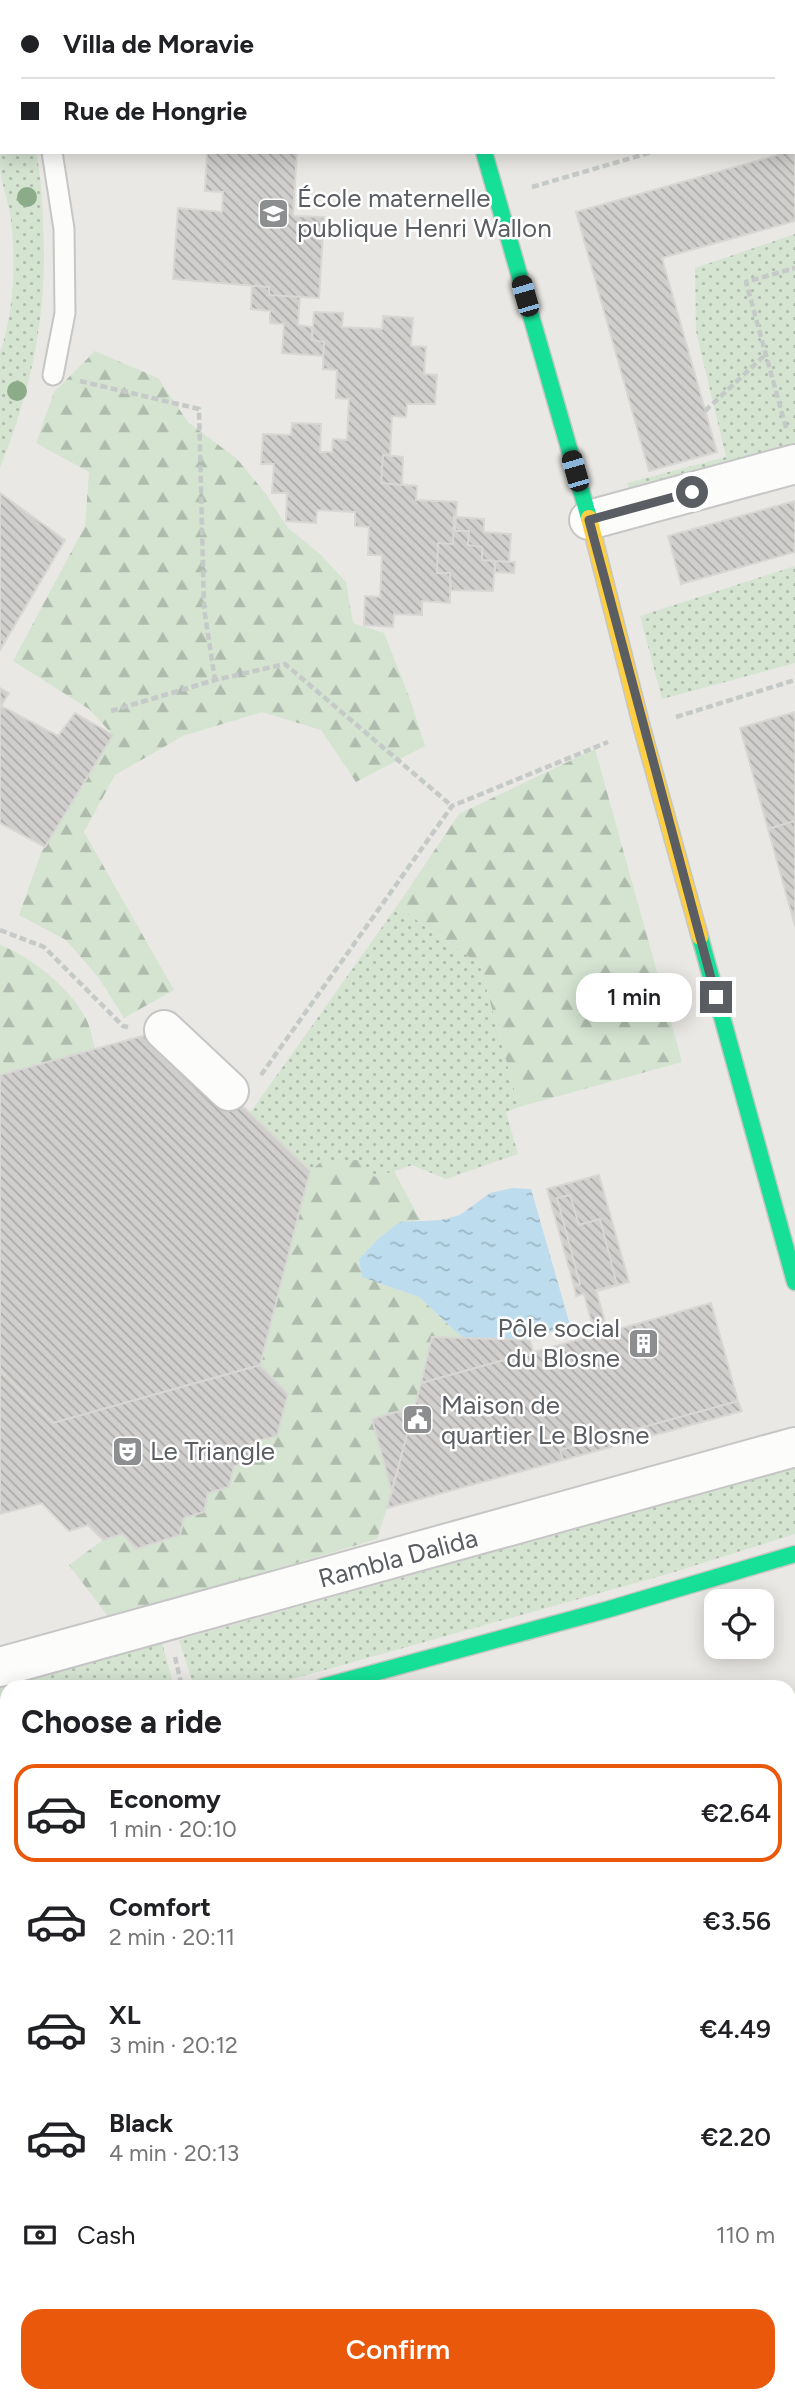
<!DOCTYPE html>
<meta charset="utf-8">
<style>
body{margin:0;font-family:Figtree,sans-serif;background:#f6f6f6;color:#202124;height:100vh;display:flex;flex-direction:column;font-size:26px;white-space:nowrap}
*{box-sizing:border-box;margin:0}
p{font-size:23px;color:#757577}
.icon{flex:none;width:38px;height:38px;fill:none;stroke:currentColor;stroke-width:2;stroke-linecap:round;stroke-linejoin:round}
.map{position:relative;flex:1;overflow:hidden}
.details{position:absolute;left:0px;top:1680px;width:796px;height:723px;display:flex;flex-direction:column;background:#fff;border-radius:21px 21px 0 0;box-shadow:0 4px 18px #0003}
.details>*{flex:none}
.guide{position:absolute;left:0px;top:0px;width:796px;height:154px;box-shadow:0 4px 18px #0003;display:grid;align-content:center;height:154px;padding:0 21px;background:#fff}
.buttons{position:absolute;left:704px;top:1589px;display:grid;gap:14px}
.buttons a{display:grid;place-items:center;width:70px;height:70px;border-radius:14px;background:#fff;box-shadow:0 4px 18px #0003;font-size:35px}
.end{position:absolute;width:32px;height:32px;margin:-16px;border:9px solid #5a5d61;background:#fff;box-shadow:0 0 0 4px #fff}
.from{border-radius:50%}
.bubble{position:absolute;height:49px;border-radius:21px;background:#fff;box-shadow:0 4px 18px #0003;font-size:23px;font-weight:600;line-height:49px;text-align:center}
.car{position:absolute;width:21px;height:42px;margin:-21px -10px;border-radius:9px;box-shadow:0 0 5px 2px #0007;background:linear-gradient(#222 24%,#8ab4d8 0 40%,#222 0 76%,#8ab4d8 0 86%,#222 0)}
.guide b{display:flex;align-items:center;gap:24px;height:66px;font-size:26px}
.guide b+b{border-top:2px solid #e0e0e0}
.guide i{width:18px;height:18px;background:#202124}
ul{padding:0;list-style:none}
li{display:flex;align-items:center;gap:21px;height:98px;margin:0 14px 10px;padding:0 7px;border:4px solid transparent;border-radius:21px}
li div{flex:1}
li b{display:block;font-size:26px}
li em{font-style:normal;font-weight:600}
li.on{border-color:#ea580c}
li>.icon{width:63px;height:63px;stroke-width:1.5}
h2{padding:0 21px;font-size:32px;line-height:84px}
.pay{display:flex;align-items:center;gap:18px;height:77px;padding:0 21px;font-size:26px}
.pay p{margin-inline-start:auto}
.button{display:flex;gap:14px;margin-top:auto;padding:14px 21px}
.button a{flex:1;height:80px;border-radius:21px;background:#ea580c;color:#fff;font-size:28px;font-weight:600;line-height:80px;text-align:center}
.map>svg:first-child{display:block}
.grass{fill:url(#grass-dots)}
.forest{fill:url(#forest-firs)}
.water{fill:url(#water-ripples)}
.building{fill:url(#building-back-hatch);stroke:#d8d7d4;stroke-width:2}
.lines{fill:none;stroke-linecap:round;stroke-linejoin:round}
.lane-casing{stroke:#c6c6c6;stroke-width:23}
.street-casing{stroke:#c6c6c6;stroke-width:42}
.fast-casing{stroke:#c6c6c5;stroke-width:19}
.slow-casing{stroke:#c6c6c5;stroke-width:19}
.path{stroke:#c5c9c7;stroke-width:4.5;stroke-dasharray:7 3.5;stroke-linecap:butt}
.lane{stroke:#fcfcfb;stroke-width:19}
.street{stroke:#fcfcfb;stroke-width:38}
.fast{stroke:#16e098;stroke-width:16}
.slow{stroke:#ffcf43;stroke-width:16}
.tree{fill:#8cac89}
.route{stroke:#5a5d61;stroke-width:9}
.labels{text-anchor:middle;dominant-baseline:central;stroke-width:5;stroke-linejoin:round;paint-order:stroke}
.poi-label{font-size:26px;fill:#5a5d61;stroke:#fff;text-anchor:start}
.street-label{font-size:26px;fill:#5a5d61;stroke:#fff}
</style>
<div class="map">
<svg width="795" height="2402" viewBox="0 0 795 2402">
<defs>
<pattern id="grass-dots" width="8" height="8" patternUnits="userSpaceOnUse" patternTransform="scale(1.75)"><rect width="8" height="8" fill="#d4e4d1"/><path d="M2 2h.1M6 6h.1" fill="none" stroke="#afbcad" stroke-width="1.8" stroke-linecap="round"/></pattern>
<pattern id="forest-firs" width="22" height="20" patternUnits="userSpaceOnUse" patternTransform="scale(1.75)"><rect width="22" height="20" fill="#d4e4d1"/><path d="M5 1l3.5 6h-7zM16 11l3.5 6h-7z" fill="#afbcad"/></pattern>
<pattern id="water-ripples" width="26" height="14" patternUnits="userSpaceOnUse" patternTransform="scale(1.75)"><rect width="26" height="14" fill="#bddcee"/><path d="M2 4q2-2 4 0t4 0M15 11q2-2 4 0t4 0" fill="none" stroke="#9db6c4"/></pattern>
<pattern id="building-back-hatch" width="6" height="6" patternUnits="userSpaceOnUse" patternTransform="scale(1.75)"><rect width="6" height="6" fill="#d0cfcd"/><path d="M-1 5l2 2M0 0l6 6M5-1l2 2" fill="none" stroke="#acabaa"/></pattern>
</defs>
<rect width="100%" height="100%" fill="#e9e8e4"/>
<path class="grass" d="M0,0L2,2V152H36C41,175 42,198 43,222C48,311 33,385 0,468V353C14,312 16,262 11,220C9,202 1,184 0,167C0,112 0,55 0,0Z
M795,234V462L634,499L627,483L726,457L696,331L695,268Z
M795,566V663L662,699L640,616Z
M397,906L480,965L519,1107L506,1112L518,1154L446,1179L412,1165L375,1178L321,1162L310,1171L250,1113Z
M795,1468V1534L671,1573L264,1687H194L179,1640Z
M162,1642L174,1687H7V1759L0,1761V1687Z
M795,2184V2380L789,2385V2186Z
M206,2396H286L288,2402H203Z
M362,2396H776L769,2402H364Z"/>
<path class="forest" d="M95,351L158,378L188,422L237,459L266,494L288,528L320,554L346,582L353,623L384,633L410,699L425,746L356,782L321,730L262,712L183,736L115,775L84,832L174,990L124,1018L99,978L66,940L19,915L41,853L113,735L89,709L13,661L85,526L89,472L36,443L54,392Z
M595,749L682,1062L519,1107L480,965L397,906L459,814Z
M0,945C31,956 75,992 88,1023C91,1031 93,1041 95,1049L0,1075Z
M359,1160L375,1177L394,1171L420,1220C390,1223 380,1237 359,1259L362,1277L419,1297L463,1338L432,1337L414,1407L372,1419L392,1492L377,1539L110,1619L69,1565L103,1540L123,1534L136,1549L180,1535L184,1518L204,1512L208,1493L229,1487L234,1466L253,1461L257,1441L277,1436L288,1394L260,1365L310,1171L321,1162Z"/>
<path class="water" d="M512,1188L531,1189L570,1325L530,1340L463,1338L419,1297L362,1277L359,1259L379,1238L400,1222L441,1220L460,1215L490,1193Z"/>
<path class="building" d="M217,0H328L217,2Z
M517,0H684V2H517Z
M734,0H795V221L662,258L717,452L649,471L576,212L777,155L776,152H794V2Z
M207,152H297L293,216L324,217L319,298L269,295V287L173,279L178,208L222,212L223,192L205,191Z
M252,286L269,287V295L300,297L298,325L312,327V340L324,342L323,356L282,353L284,324L270,323V311L251,309Z
M314,312L343,313L342,327L382,329L383,316L413,318L411,346L426,347L424,374L437,375L435,404H407L406,417L392,416L390,455H383L381,483L417,486L416,500L457,502L456,517L454,516L453,544L438,543L437,573H450V603L422,601V615L394,614L393,627L364,625L365,596L380,597L382,555H368L369,527L355,526V512L317,510L316,523L286,521L287,493H272L274,464H261L263,434L291,435L292,423L321,424L320,452H332L333,439L347,440L349,399L336,398L337,370L323,369L324,342L312,340Z
M383,455L403,457L402,485L381,483Z
M0,493L65,540L0,650Z
M795,501V552L681,584L668,536Z
M454,516L456,517L455,531H469L468,545L482,547V560L495,561L493,591L451,590L450,573H437L438,543L453,544Z
M456,517L484,519V532L511,534L509,562L482,560V547L468,545L469,531H455Z
M495,561L515,562L514,573L495,572Z
M0,688L9,693L1,706L58,736L75,713L113,735L45,847L0,823Z
M795,712V821L768,829L740,728Z
M795,821V926L768,829Z
M164,1030L310,1171L260,1365L53,1423L0,1370V1075Z
M599,1175L629,1282L597,1291L617,1285L600,1219L579,1225L570,1195L557,1198L580,1284L574,1286L547,1189Z
M570,1195L579,1225L600,1219L617,1285L596,1290L608,1332L711,1303L738,1401L560,1450L563,1460L387,1508L421,1383L595,1335L584,1294L576,1296L574,1286L580,1284L557,1198Z
M432,1337L530,1340L533,1352L421,1383Z
M260,1365L288,1394L277,1436L257,1441L253,1462L234,1466L229,1487L208,1493L204,1512L184,1518L180,1535L136,1549L123,1534L103,1540L88,1525L69,1531L42,1503L0,1514V1370L53,1423Z
M738,1401L742,1411L563,1460L560,1450Z
M414,1407L392,1492L372,1419Z
M795,1712V1876L789,1878V1714Z
M0,1874L7,1900V2085L0,2087Z
M795,2118V2179L789,2180V2120Z
M7,2133V2192L0,2194V2135Z
M0,2233L7,2258V2396H45L47,2402H0Z
M294,2396H357L359,2402H296Z"/>
<g class="lines">
<defs>
<path id="lane" d="M19,0V2
M52,152L64,229L65,313L53,375"/>
<path id="street" d="M441,0L442,2
M589,520L795,464
M164,1030L229,1091
M0,1667L795,1447
M0,1771L7,1769
M789,2051L795,2049
M456,2396L457,2402"/>
<path id="fast" d="M484,152L589,518
M700,937L795,1282
M322,1687L606,1610L795,1554"/>
<path id="slow" d="M589,518L642,728L700,937"/>
</defs>
<use href="#lane" class="lane-casing"/>
<use href="#street" class="street-casing"/>
<use href="#fast" class="fast-casing"/>
<use href="#slow" class="slow-casing"/>
<path class="path" d="M91,2V0
M532,187L652,152
M80,381L199,409L204,608L215,680
M705,411L766,354
M786,428L746,282L795,268
M111,711L215,680L285,664L452,806
M676,717L795,680
M0,930L44,947L123,1026L128,1027
M261,1075L452,806L608,742
M175,1657L182,1687
M789,1982L795,1980
M789,2206L795,2204
M255,2396L269,2402
M191,2402L194,2396"/>
<use href="#lane" class="lane"/>
<use href="#street" class="street"/>
<use href="#fast" class="fast"/>
<use href="#slow" class="slow"/>
</g>
<g class="tree">
<circle cx="27" cy="197" r="10"/>
<circle cx="17" cy="391" r="10"/>
</g>
<g class="lines">
<path class="route" d="M692,492L589,520L716,997"/>
</g>
<defs>
<symbol id="school-square" viewBox="-11 -11 22 22"><rect x="-9" y="-9" width="18" height="18" rx="4" fill="#8c8e8f" stroke="#fff"/><path d="M0-5L7-2L0 1L-7-2ZM-4 1L0 2.5L4 1V4Q0 6-4 4Z" fill="#fff"/></symbol>
<symbol id="building-square" viewBox="-11 -11 22 22"><rect x="-9" y="-9" width="18" height="18" rx="4" fill="#8c8e8f" stroke="#fff"/><path d="M-4-6H4V6H1V3H-1V6H-4ZM-2.5-4.3h1.7v1.8h-1.7ZM.8-4.3h1.7v1.8H.8ZM-2.5-1h1.7V.8h-1.7ZM.8-1h1.7V.8H.8Z" fill="#fff"/></symbol>
<symbol id="civic-square" viewBox="-11 -11 22 22"><rect x="-9" y="-9" width="18" height="18" rx="4" fill="#8c8e8f" stroke="#fff"/><path d="M-.6-6.5H3V-4.5H.6V-3L4-1V1h2V6H-6V1h2V-1L-.6-3ZM-1.2 2.5V6h2.4V2.5Z" fill="#fff"/></symbol>
<symbol id="theatre-square" viewBox="-11 -11 22 22"><rect x="-9" y="-9" width="18" height="18" rx="4" fill="#8c8e8f" stroke="#fff"/><path d="M-5-5.5Q0-4 5-5.5V0Q5 5 0 6Q-5 5-5 0ZM-3.3-2.5H-1v1.5H-3.3ZM1-2.5H3.3v1.5H1ZM-2.8 1Q0 5.5 2.8 1Z" fill="#fff"/></symbol>
</defs>
<g fill-rule="evenodd">
<use href="#school-square" x="256" y="196" width="35" height="35"/>
<use href="#building-square" x="626" y="1326" width="35" height="35"/>
<use href="#civic-square" x="400" y="1402" width="35" height="35"/>
<use href="#theatre-square" x="110" y="1434" width="35" height="35"/>
</g>
<g class="labels">
<g class="poi-label">
<text x="297" y="198">École maternelle<tspan x="297" dy="30">publique Henri Wallon</tspan></text>
<text x="620" y="1328" text-anchor="end">Pôle social<tspan x="620" dy="30">du Blosne</tspan></text>
<text x="441" y="1405">Maison de<tspan x="441" dy="30">quartier Le Blosne</tspan></text>
<text x="150" y="1451">Le Triangle</text>
</g>
<g class="street-label">
<text transform="translate(398 1558) rotate(-15)">Rambla Dalida</text>
</g>
</g>
</svg>
<div class="buttons">
<a><svg class="icon" aria-label="locate" viewBox="0 0 24 24"><circle cx="12" cy="12" r="6"/><path d="M12 2v4M12 18v4M2 12h4M18 12h4"/></svg></a>
</div>
<i class="end from" style="left:692px;top:492px"></i>
<i class="end" style="left:716px;top:997px"></i>
<div class="bubble" style="left:576px;top:973px;width:116px">1 min</div>
<i class="car" style="left:525px;top:296px;rotate:344deg"></i>
<i class="car" style="left:575px;top:471px;rotate:344deg"></i>
<div class="guide">
<b><i class="from"></i>Villa de Moravie</b>
<b><i></i>Rue de Hongrie</b>
</div>
<section class="details">
<h2>Choose a ride</h2>
<ul>
<li class="on"><svg class="icon" aria-label="car" viewBox="0 0 24 24"><path d="M5 17H2v-5l4-1 3-4h7l3 4 3 1v5h-3M9 17h6M6 11h13"/><circle cx="7" cy="17" r="2"/><circle cx="17" cy="17" r="2"/></svg><div><b>Economy</b><p>1 min · 20:10</p></div><em>€2.64</em></li>
<li><svg class="icon" aria-label="car" viewBox="0 0 24 24"><path d="M5 17H2v-5l4-1 3-4h7l3 4 3 1v5h-3M9 17h6M6 11h13"/><circle cx="7" cy="17" r="2"/><circle cx="17" cy="17" r="2"/></svg><div><b>Comfort</b><p>2 min · 20:11</p></div><em>€3.56</em></li>
<li><svg class="icon" aria-label="car" viewBox="0 0 24 24"><path d="M5 17H2v-5l4-1 3-4h7l3 4 3 1v5h-3M9 17h6M6 11h13"/><circle cx="7" cy="17" r="2"/><circle cx="17" cy="17" r="2"/></svg><div><b>XL</b><p>3 min · 20:12</p></div><em>€4.49</em></li>
<li><svg class="icon" aria-label="car" viewBox="0 0 24 24"><path d="M5 17H2v-5l4-1 3-4h7l3 4 3 1v5h-3M9 17h6M6 11h13"/><circle cx="7" cy="17" r="2"/><circle cx="17" cy="17" r="2"/></svg><div><b>Black</b><p>4 min · 20:13</p></div><em>€2.20</em></li>
</ul>
<div class="pay"><svg class="icon" aria-label="cash" viewBox="0 0 24 24"><path d="M3 7h18v10H3z"/><circle cx="12" cy="12" r="2"/></svg>Cash<p>110 m</p></div>
<div class="button"><a>Confirm</a></div>
</section>
</div>
